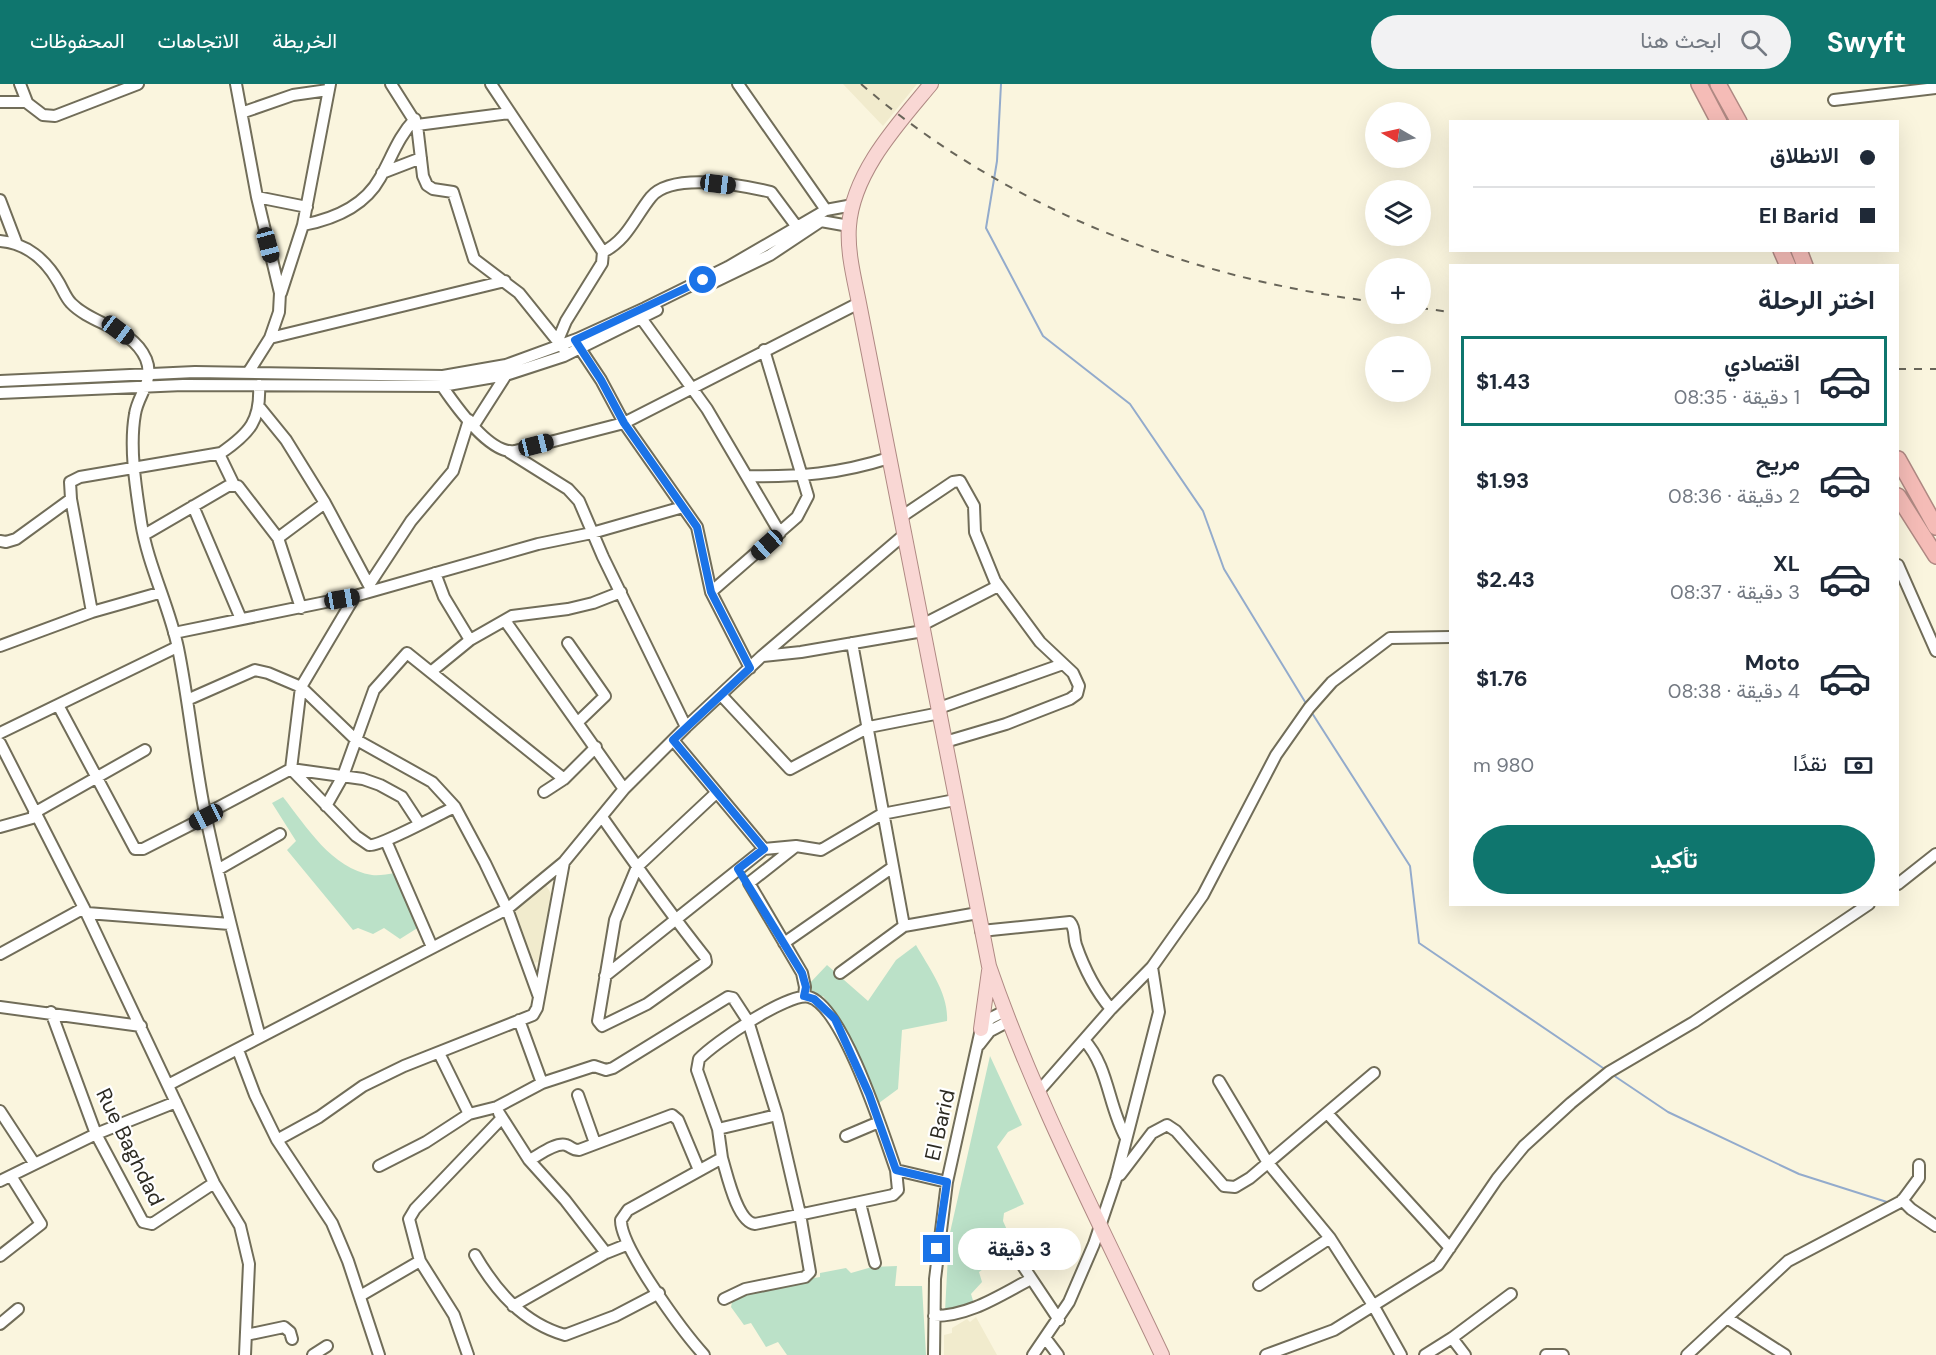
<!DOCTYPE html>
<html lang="ar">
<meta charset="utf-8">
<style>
body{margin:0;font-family:"DM Sans",Vazirmatn,sans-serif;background:#f2f2f3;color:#1f2937;direction:rtl;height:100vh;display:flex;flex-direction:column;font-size:22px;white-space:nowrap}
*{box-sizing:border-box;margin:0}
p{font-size:20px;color:#747a83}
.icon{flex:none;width:33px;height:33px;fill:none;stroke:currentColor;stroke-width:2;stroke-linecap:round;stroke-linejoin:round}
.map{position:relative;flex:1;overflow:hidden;direction:ltr}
.side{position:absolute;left:1449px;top:180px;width:450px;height:642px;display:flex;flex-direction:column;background:#fff;border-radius:0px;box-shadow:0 6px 24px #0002;direction:rtl}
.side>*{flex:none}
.hud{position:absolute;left:1449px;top:36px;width:450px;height:132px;border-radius:0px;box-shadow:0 6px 24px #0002;direction:rtl;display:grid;align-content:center;height:132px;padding:0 24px;background:#fff}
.needle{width:39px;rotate:279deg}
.tools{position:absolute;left:1365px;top:18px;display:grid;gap:12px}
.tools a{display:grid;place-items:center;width:66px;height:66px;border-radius:50%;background:#fff;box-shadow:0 6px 24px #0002;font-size:30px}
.end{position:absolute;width:27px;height:27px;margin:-14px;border:8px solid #1a73e8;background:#fff;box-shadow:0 0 0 3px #fff}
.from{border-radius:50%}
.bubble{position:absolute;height:42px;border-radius:21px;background:#fff;box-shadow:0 6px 24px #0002;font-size:20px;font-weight:700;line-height:42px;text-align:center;direction:rtl}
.car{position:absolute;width:18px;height:36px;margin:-18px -9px;border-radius:8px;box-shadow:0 0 4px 2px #0007;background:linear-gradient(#222 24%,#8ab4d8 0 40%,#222 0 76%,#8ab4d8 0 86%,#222 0)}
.hud b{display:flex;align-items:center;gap:21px;height:57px;font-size:22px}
.hud b+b{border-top:2px solid #e0e1e3}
.hud i{width:15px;height:15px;background:#1f2937}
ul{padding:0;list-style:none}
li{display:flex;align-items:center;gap:18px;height:90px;margin:0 12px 9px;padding:0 12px;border:3px solid transparent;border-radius:0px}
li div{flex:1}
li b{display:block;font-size:22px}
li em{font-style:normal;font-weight:700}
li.current{border-color:#0f766e}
li>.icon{width:54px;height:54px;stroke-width:1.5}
h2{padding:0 24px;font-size:27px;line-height:72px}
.pay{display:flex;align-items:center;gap:15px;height:66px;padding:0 24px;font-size:22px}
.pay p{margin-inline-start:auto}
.button{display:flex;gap:12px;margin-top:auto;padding:12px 24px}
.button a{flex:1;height:69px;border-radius:36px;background:#0f766e;color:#fff;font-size:24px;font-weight:700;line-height:69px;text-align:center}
header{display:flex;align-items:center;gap:36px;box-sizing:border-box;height:84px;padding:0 30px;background:#0f766e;color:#fff}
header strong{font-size:28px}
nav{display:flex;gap:33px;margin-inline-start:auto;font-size:21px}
.search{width:420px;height:54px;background:#f2f2f3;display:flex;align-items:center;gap:15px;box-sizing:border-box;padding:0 21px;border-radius:33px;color:#747a83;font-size:22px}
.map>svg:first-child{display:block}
.built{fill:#f1ebcd}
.green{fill:#bbe1c8}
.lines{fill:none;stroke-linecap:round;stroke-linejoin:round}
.stream{stroke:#93abcc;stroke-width:2}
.minor-casing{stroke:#716d59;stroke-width:14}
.major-casing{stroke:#af8983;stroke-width:16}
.highway-casing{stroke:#af8983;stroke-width:18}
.minor{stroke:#fff;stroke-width:10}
.major{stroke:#f9d7d4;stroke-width:14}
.highway{stroke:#f5bcb7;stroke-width:15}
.rail{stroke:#686559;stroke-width:2;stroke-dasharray:8 8;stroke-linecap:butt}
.route{stroke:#1a73e8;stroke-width:8}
.labels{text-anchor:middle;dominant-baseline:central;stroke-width:4.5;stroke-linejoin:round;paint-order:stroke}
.street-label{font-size:21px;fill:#2d2b23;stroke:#fff}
</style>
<header>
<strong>Swyft</strong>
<div class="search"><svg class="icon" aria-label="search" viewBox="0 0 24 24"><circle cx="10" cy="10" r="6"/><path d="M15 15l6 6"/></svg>ابحث هنا</div>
<nav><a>الخريطة</a><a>الاتجاهات</a><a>المحفوظات</a></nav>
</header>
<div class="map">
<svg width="1936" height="1271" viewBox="0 0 1936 1271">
<rect width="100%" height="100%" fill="#faf5de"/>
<path class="built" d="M843,0H917L883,42Z
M546,801L551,810L541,877L531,880L513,829Z
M976,1233L997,1271H944V1251L952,1249V1244L967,1235L970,1238Z"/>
<path class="green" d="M283,713C306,742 332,785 372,791C379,792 388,790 395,789L419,843L400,855L384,844L373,850L358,844L353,846L287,766L296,757L272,719Z
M916,861C929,884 949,910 947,937L902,946L898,1005L879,1019L835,928L823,912L816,915L809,900L827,881L868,917L896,876Z
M990,972L1022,1041L1008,1048L997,1063L1024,1120L1004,1129L1003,1137L1012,1157L992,1168L990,1180L979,1188L982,1198L971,1210L975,1223L945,1227L949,1153Z
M897,1182L895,1202H922L926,1271H787L778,1258L766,1263L751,1239L744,1241L731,1223L732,1218L751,1205L820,1193V1189L846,1184L851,1189L872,1183Z"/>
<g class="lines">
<path class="stream" d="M1001,0L997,77L986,144L1043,252L1130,320L1203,427L1224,485L1307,621
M1312,629L1410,782L1419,859L1606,986
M1613,991L1668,1028L1799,1090L1890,1119"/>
<defs>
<path id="minor" d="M20,0L27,18
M236,0L257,113L280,209L279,228L270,254L248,289
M391,0L417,41L423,92L427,101L433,105L453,108L474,175L519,209L564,265
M491,0L603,168L602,179L566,237L558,256
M738,0L826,126
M1834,16L1936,4
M0,18H26L43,31L55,32L138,0
M244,28L293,11L328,6
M417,41L510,29
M382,89L421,74
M257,113L307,123
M0,116L16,158
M303,141C334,135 364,123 380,94C392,73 398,53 415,35
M0,157C26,159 46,176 59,199C63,206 66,214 71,219C92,241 132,243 146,275C155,297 138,310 135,330C129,364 136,405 141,438C148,482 169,521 178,564C189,618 194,674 205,729C221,804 240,879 260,953
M603,168C628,155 634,134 651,113C672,88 742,101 771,108L797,143
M706,202L770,171L821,137L849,142
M281,209L303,141L330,0
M641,234L707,325L780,449
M270,254L505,197
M577,260L601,296L624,339L697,443L711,508L750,584
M0,297L195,288L443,292L506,281L577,255L645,224L728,183L826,126L853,121
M442,302C455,321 490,371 515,367L624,339L859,219
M0,309L183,301L442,302L506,291L564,272L657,226
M260,324L286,356L325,419L372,507
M474,341L506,291
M509,368L568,405L579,417L603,473L686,643
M219,370L234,401
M747,392C799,393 839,390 889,374
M193,422L241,535
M901,433L953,398L960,397L974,422L975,448L995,497L1040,558L1073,589L1079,602L1077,610L1070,615L1006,640L945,658
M144,451L228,402H238L278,454L301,524
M278,454L325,419
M0,457L6,458L16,455L71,415
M1898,481L1936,567
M435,489L444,513L470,556
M369,501L411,437L453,387L469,336
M711,508L797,433L808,412L764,266
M92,528L71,415L70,398L80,393L221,369C250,349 261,336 259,301
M506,538L624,705
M922,541L998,502
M174,549L355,512L538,460L592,449L683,423
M568,559L605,612L578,638
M852,559L904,842
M0,562L92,528L159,509
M763,572L801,568L923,547
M432,587L470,556L512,532L568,525L593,519L621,508
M722,612L790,685L869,643L940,629
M187,616L255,586L268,589L301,603L355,655L432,698L455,723L485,779L507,825L539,913
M58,621L135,765H143L206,733
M939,624L1063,580
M0,649L177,563
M673,656L764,765
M0,659L84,824L214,1099L240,1142L249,1180L245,1271
M291,685L356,752L369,761C379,763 439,730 455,723
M291,685L301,603L355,512
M544,708L564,695L596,663
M326,722L343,692L374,606L407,569L564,695
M34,729L145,666
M206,730L291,685L363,695L380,701L402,713L419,739
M602,733C635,780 669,828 705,873L706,878L647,920L602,942L598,937L615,836L637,783L715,710
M0,743L36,733
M386,757L432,863
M796,762L749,799L802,889L805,903L804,912
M219,785L280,750
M1898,800L1936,770
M87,829L230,840
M981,847L1070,838C1076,845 1073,852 1076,861C1084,884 1095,906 1111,925
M784,859L893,783
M0,870L84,824
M840,889L904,842L978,829
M605,892L764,765L796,762L821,766L882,730L955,716
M0,923L141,942
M51,928L96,1050L143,1138L152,1140L214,1099
M519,936L542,999
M1084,956C1109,983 1108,1022 1126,1054
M979,961L990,947L1009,937
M238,966L255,1011L277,1056L332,1139L348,1177L379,1271
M439,969L469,1030
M1219,997L1268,1079L1330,1154L1373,1221L1401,1271
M168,1001L507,825L564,778L624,705L686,643L762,572L905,450
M1039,1007L1111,925L1152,883
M578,1011L595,1059
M0,1027L34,1079
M499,1029L529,1076L565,1116L606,1169
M1327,1029L1450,1164
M718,1045L697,986L699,975C714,959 788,908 809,913C843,922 884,1052 896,1086L947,1098
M846,1052L879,1038
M277,1056L319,1033L363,1002L404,982L533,931L537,924L564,778
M722,1074C727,1090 737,1138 755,1140L893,1111L898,1106L896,1086
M529,1076C538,1072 555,1058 566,1061C572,1063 572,1066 579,1066L672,1031L678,1036L699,1086
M379,1082L426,1058L469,1030L497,1023L542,999L594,982L606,986L613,984L728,913L733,914L748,937L777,1031L718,1045L722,1074L628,1126L621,1136C620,1163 684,1249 704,1271
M1120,1091L1152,1049L1167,1041L1176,1047L1224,1102L1235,1103L1250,1094L1374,989
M0,1097L96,1050L176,1018
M1902,1116L1911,1125L1936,1142
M860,1119L875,1179
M1039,1151L1020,1160L1015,1170L1059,1236
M475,1171C496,1207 523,1239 565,1251L615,1232L659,1209
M0,1172L41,1140L11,1092
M1259,1201L1330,1154
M360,1212L420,1177
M724,1215L745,1205L805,1193L810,1188L800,1130L777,1031
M513,1222L606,1169L626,1161
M934,1232C970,1232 1000,1211 1031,1195
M1727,1234L1785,1271
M0,1240L18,1225
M246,1251L284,1243L290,1248L292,1255
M1452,1254L1465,1271
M1046,1255L1058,1271
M313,1271L327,1262
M468,1271L454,1231L420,1177L409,1135L415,1125L501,1035
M934,1271L935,1195L947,1098L981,945L991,934L1005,927
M1033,1271L1069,1218L1094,1160L1116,1095L1159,928L1152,883L1203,811L1276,671L1309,624L1332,598L1390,554L1450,553
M1266,1271L1334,1246L1438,1181L1497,1095L1524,1062L1571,1019L1609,988L1694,938L1869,820
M1425,1271L1452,1254L1511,1210
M1546,1271H1563
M1687,1271L1788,1177L1902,1117L1919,1094V1081"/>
<path id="major" d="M931,0C898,40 853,88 849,142C847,167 854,194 859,219L989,882C1035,1016 1102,1143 1162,1271
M981,945L989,887"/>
<path id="highway" d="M1699,0L1719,38
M1718,0L1739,38
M1781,166L1788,182
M1799,166L1805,182
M1898,375L1936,443
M1898,412L1936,472"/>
</defs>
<use href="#minor" class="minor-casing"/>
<use href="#major" class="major-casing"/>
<use href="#highway" class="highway-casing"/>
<use href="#minor" class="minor"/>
<use href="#major" class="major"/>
<use href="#highway" class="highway"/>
<path class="rail" d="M861,0C1006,125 1187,194 1376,218
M1420,224L1450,228
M1898,285H1936"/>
</g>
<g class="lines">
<path class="route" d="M703,196L575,256L601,296L624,339L697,443L711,508L750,584L673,656L764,765L738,785L802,889L806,903L804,912L814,915L835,935L869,1010L896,1086L947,1098L937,1165"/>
</g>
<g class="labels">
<g class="street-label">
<text transform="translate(940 1041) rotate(-77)">El Barid</text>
<text transform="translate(130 1063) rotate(64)">Rue Baghdad</text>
</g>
</g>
</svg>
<div class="tools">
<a><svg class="needle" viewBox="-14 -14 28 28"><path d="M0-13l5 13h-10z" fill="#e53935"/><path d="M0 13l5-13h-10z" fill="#747a83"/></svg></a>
<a><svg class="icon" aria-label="layers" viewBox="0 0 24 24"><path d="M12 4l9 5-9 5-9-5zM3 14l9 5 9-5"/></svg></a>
<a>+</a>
<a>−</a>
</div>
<i class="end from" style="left:703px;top:196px"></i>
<i class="end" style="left:937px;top:1165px"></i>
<div class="bubble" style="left:958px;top:1144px;width:123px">3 دقيقة</div>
<i class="car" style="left:718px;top:100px;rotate:97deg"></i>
<i class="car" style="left:268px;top:161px;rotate:165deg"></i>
<i class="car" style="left:118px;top:246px;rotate:127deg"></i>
<i class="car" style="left:536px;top:361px;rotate:76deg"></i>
<i class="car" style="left:767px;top:461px;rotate:228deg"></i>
<i class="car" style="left:342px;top:515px;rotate:80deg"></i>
<i class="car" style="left:206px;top:733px;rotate:243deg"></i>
<div class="hud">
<b><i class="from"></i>الانطلاق</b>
<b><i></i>El Barid</b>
</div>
<section class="side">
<h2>اختر الرحلة</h2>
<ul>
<li class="current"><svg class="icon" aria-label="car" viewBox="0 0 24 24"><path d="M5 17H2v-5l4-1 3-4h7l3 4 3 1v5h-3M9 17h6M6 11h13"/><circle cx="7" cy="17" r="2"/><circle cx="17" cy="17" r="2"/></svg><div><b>اقتصادي</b><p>1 دقيقة · 08:35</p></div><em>$1.43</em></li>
<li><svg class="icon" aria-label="car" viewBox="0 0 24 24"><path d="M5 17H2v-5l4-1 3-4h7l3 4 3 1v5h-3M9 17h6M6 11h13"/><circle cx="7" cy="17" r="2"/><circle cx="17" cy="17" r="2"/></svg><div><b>مريح</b><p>2 دقيقة · 08:36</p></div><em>$1.93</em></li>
<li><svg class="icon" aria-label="car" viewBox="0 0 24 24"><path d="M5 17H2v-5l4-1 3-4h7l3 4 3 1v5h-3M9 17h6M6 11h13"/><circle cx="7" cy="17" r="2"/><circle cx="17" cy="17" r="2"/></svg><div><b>XL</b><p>3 دقيقة · 08:37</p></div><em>$2.43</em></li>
<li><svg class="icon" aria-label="car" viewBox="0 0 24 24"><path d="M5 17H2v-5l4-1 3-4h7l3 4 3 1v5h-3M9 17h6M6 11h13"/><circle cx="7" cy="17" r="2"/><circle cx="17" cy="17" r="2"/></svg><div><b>Moto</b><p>4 دقيقة · 08:38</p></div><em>$1.76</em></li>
</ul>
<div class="pay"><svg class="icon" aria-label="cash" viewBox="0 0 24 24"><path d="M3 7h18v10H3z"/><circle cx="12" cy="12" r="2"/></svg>نقدًا<p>980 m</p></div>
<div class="button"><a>تأكيد</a></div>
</section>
</div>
